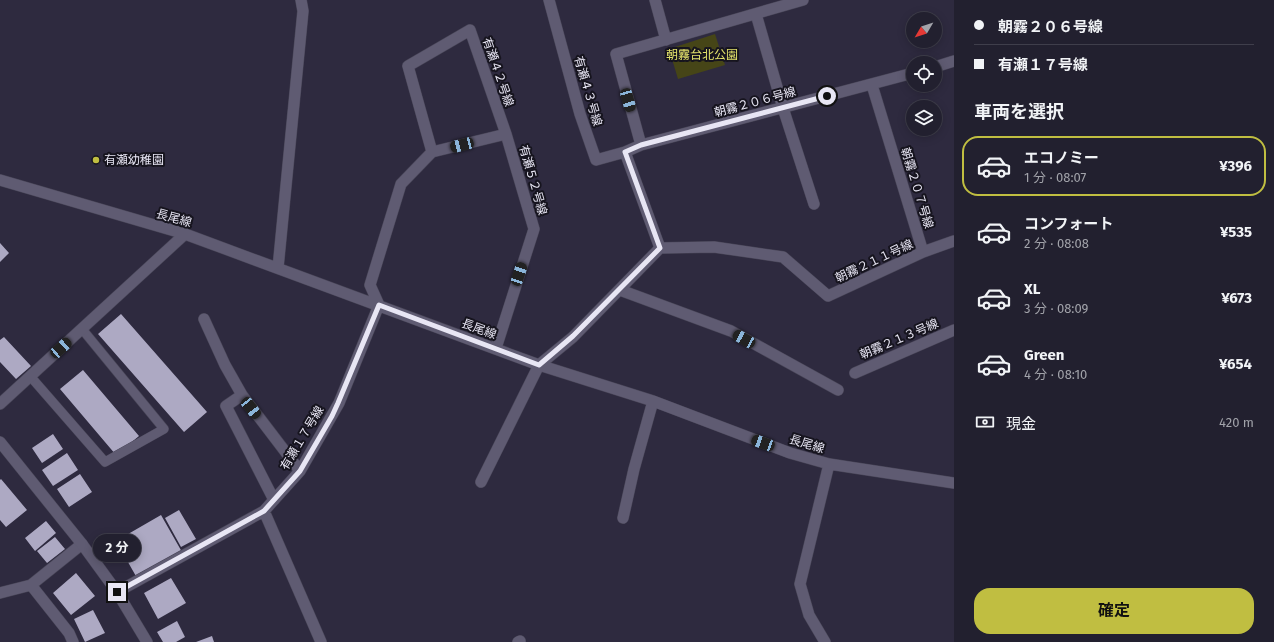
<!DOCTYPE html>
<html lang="ja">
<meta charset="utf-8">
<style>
body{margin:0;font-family:"Fira Sans","Noto Sans JP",sans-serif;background:#2e2d3b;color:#f1f3f6;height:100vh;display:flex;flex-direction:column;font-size:15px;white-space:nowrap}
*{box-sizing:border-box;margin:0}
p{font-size:13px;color:#a2a3aa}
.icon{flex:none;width:22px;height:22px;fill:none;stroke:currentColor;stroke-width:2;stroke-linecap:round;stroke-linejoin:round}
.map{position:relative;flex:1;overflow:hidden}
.details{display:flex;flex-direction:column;background:#22202f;width:320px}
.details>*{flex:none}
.guide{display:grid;align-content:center;height:88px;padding:0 20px;background:#22202f}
.needle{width:26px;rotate:231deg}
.buttons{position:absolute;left:906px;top:12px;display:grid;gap:8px}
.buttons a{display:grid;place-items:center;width:36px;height:36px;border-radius:50%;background:#22202f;box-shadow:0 2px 10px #0003,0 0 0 1px #3f3e4b;font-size:20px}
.end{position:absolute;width:18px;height:18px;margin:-9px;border:5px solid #e8e6f4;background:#111;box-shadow:0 0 0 2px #111}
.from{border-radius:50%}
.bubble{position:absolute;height:28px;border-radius:14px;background:#22202f;box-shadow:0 2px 10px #0003,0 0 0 1px #3f3e4b;font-size:13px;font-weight:700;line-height:28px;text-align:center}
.car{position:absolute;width:12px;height:24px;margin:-12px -6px;border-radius:5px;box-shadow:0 0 3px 1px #0007;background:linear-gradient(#222 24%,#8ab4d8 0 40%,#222 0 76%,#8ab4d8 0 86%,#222 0)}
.guide b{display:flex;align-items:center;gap:14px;height:38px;font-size:15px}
.guide b+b{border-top:1px solid #3f3e4b}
.guide i{width:10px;height:10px;background:#f1f3f6}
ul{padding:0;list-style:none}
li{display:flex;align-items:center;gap:12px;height:60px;margin:0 8px 6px;padding:0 12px;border:2px solid transparent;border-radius:16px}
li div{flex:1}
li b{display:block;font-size:15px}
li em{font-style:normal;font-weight:700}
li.selected{border-color:#c0be41}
li>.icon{width:36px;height:36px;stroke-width:1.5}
h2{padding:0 20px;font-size:18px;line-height:48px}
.pay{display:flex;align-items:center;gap:10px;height:44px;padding:0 20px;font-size:15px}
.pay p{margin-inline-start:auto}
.primary-button{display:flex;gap:8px;margin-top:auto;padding:8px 20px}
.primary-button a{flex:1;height:46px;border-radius:16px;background:#c0be41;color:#111;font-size:16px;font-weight:700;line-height:46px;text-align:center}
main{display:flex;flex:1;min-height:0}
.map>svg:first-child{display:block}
.green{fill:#464517}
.building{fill:#ada9c3}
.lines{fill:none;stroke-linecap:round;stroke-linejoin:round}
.service-casing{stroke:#484557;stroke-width:10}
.minor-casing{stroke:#484557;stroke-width:12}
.tertiary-casing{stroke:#484557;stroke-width:12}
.service{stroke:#5f5b72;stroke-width:9}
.minor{stroke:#5f5b72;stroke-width:11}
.tertiary{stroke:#5f5b72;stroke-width:11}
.route{stroke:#e8e6f4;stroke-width:5}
.poi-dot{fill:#c0be41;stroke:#16141e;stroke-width:1.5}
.labels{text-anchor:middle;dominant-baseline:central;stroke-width:4;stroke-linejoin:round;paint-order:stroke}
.park-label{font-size:12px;fill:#e2e16b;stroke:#16141e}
.street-label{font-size:12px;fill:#e8e6f4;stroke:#16141e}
.poi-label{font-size:12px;fill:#e8e6f4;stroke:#16141e;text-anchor:start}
</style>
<main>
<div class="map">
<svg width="954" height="642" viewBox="0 0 954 642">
<rect width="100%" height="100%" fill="#2e2a3f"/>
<path class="green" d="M715,34L725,65L678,79L669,49Z"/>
<path class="building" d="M0,243L9,253L0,262Z
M121,314L207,412L184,432L98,334Z
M4,337L31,366L16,379L0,362V340Z
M83,370L139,436L116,455L60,389Z
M53,434L63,449L42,463L32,448Z
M67,453L78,470L53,486L42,470Z
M80,474L92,492L69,507L57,489Z
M1,479L27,510L6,527L0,520V480Z
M179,510L196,539L181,547L165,518Z
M161,515L182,552L137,578L116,541Z
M46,521L56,533L35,551L25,538Z
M55,537L65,549L47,563L37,551Z
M76,573L95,596L71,615L53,593Z
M171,578L186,603L158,619L144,593Z
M93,610L105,633L85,642L74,619Z
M177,621L185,637L176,642H163L157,632Z
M212,636L214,642H196Z"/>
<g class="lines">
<defs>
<path id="service" d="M30,376L105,462L164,429L82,329"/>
<path id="minor" d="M549,0L580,114L596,160L625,152
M655,0L666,40
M756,14L783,108L814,204
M935,67L954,61
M872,85L923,252
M641,145L616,54L803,0
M0,180L185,234L539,365L653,401L790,453L829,464L954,483
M660,248L625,152L641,145L913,73
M278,268L303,11L301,0
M620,290L731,331L838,390
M204,319L225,365L242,395L300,471
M496,348L534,229L506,134
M855,373L954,330
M242,395L226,406L274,500
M0,404L185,234
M481,482L539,365L573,337L660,248L714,247L783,257L828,296L923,252L954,241
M264,511L321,642
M623,518L634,469L653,401
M31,585L69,633L73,642
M117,592L264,511L300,471L339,403L379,305L370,285L401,184L432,152L506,134L470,30L408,66L432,152
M0,593L31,585L82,544
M518,642L520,641
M825,642L809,615L800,584L829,464"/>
<path id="tertiary" d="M0,442L82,544L117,592L147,642"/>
</defs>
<use href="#service" class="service-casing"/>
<use href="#minor" class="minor-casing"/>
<use href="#tertiary" class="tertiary-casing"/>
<use href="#service" class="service"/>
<use href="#minor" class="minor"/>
<use href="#tertiary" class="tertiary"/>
</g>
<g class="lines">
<path class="route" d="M117,592L264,511L300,471L332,416L338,403L379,305L539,365L573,336L660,248L625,152L641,145L827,96"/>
</g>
<circle class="poi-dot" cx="96" cy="160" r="4"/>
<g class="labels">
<g class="park-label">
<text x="702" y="55">朝霧台北公園</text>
</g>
<g class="street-label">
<text transform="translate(498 72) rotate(71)">有瀬４２号線</text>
<text transform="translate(588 91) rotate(74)">有瀬４３号線</text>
<text transform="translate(755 102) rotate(-15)">朝霧２０６号線</text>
<text transform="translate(533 180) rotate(74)">有瀬５２号線</text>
<text transform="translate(917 188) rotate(73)">朝霧２０７号線</text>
<text transform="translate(174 218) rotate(16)">長尾線</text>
<text transform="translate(874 261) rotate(-25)">朝霧２１１号線</text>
<text transform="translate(479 329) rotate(20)">長尾線</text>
<text transform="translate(899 339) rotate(-23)">朝霧２１３号線</text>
<text transform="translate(302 438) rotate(-59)">有瀬１７号線</text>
<text transform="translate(807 444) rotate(17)">長尾線</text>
</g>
<g class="poi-label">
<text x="104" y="160">有瀬幼稚園</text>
</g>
</g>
</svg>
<div class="buttons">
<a><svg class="needle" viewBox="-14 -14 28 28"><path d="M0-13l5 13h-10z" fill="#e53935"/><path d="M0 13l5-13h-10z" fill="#a2a3aa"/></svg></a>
<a><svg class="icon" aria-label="locate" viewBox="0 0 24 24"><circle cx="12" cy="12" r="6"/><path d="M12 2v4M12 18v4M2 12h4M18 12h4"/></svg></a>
<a><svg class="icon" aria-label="layers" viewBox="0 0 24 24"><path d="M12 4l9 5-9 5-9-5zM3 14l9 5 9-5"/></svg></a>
</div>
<i class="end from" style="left:827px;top:96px"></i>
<i class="end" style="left:117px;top:592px"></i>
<div class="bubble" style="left:93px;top:534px;width:48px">2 分</div>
<i class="car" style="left:628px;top:100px;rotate:164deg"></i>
<i class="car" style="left:462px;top:145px;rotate:256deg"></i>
<i class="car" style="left:519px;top:274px;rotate:18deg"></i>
<i class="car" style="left:744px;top:339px;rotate:299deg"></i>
<i class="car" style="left:61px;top:348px;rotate:48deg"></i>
<i class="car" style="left:251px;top:408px;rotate:142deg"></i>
<i class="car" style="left:763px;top:443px;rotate:290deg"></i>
</div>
<section class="details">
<div class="guide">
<b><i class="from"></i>朝霧２０６号線</b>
<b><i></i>有瀬１７号線</b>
</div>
<h2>車両を選択</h2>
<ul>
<li class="selected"><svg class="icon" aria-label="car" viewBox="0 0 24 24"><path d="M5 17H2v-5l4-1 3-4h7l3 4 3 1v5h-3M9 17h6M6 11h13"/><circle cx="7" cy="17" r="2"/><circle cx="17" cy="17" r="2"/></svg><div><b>エコノミー</b><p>1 分 · 08:07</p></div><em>¥396</em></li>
<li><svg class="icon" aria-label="car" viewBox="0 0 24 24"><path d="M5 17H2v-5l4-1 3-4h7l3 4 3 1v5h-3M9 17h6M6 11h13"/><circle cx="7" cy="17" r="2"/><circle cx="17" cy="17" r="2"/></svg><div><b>コンフォート</b><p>2 分 · 08:08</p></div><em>¥535</em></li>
<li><svg class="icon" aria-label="car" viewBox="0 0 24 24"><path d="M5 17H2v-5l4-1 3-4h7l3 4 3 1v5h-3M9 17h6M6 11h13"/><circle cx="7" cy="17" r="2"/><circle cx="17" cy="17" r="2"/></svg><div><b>XL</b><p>3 分 · 08:09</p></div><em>¥673</em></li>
<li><svg class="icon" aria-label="car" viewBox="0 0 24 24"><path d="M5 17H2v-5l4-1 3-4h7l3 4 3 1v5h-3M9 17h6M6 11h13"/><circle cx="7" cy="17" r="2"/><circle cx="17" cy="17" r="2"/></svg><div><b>Green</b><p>4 分 · 08:10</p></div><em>¥654</em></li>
</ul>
<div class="pay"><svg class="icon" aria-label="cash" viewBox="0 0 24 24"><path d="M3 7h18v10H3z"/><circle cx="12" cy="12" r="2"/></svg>現金<p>420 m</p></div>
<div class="primary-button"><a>確定</a></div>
</section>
</main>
